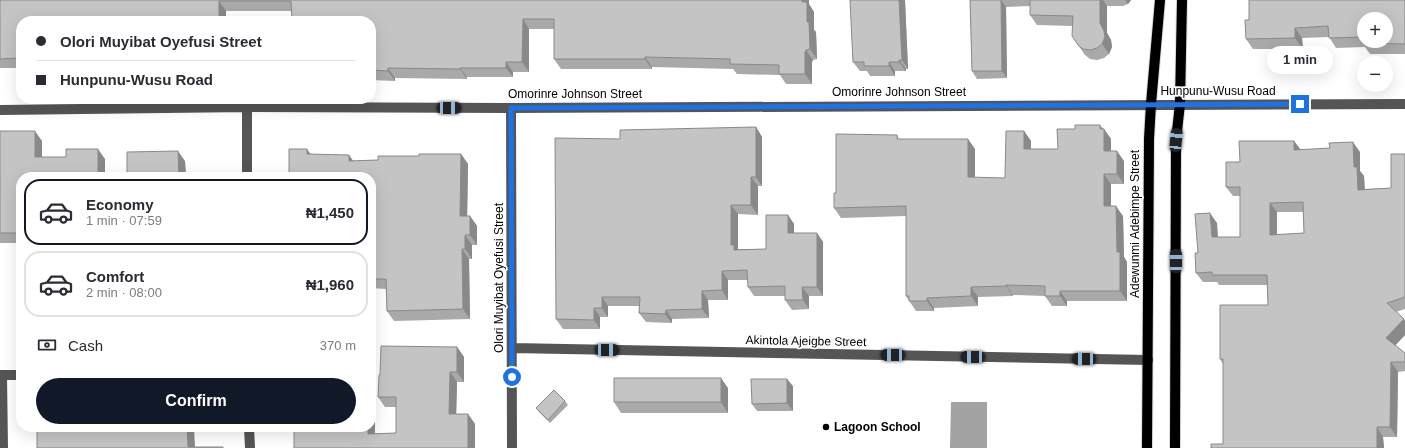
<!DOCTYPE html>
<meta charset="utf-8">
<style>
body{margin:0;font-family:Arial,sans-serif;background:#f2f2f3;color:#2b2b33;height:100vh;display:flex;flex-direction:column;font-size:15px;white-space:nowrap}
*{box-sizing:border-box;margin:0}
p{font-size:13px;color:#7c7c81}
.icon{flex:none;width:22px;height:22px;fill:none;stroke:currentColor;stroke-width:2;stroke-linecap:round;stroke-linejoin:round}
.map{position:relative;flex:1;overflow:hidden}
.drawer{position:absolute;left:16px;top:172px;width:360px;height:260px;display:flex;flex-direction:column;background:#fff;border-radius:16px;box-shadow:0 4px 16px #0002}
.drawer>*{flex:none}
.top-card{position:absolute;left:16px;top:16px;width:360px;height:88px;border-radius:16px;box-shadow:0 4px 16px #0002;display:grid;align-content:center;height:88px;padding:0 20px;background:#fff}
.controls{position:absolute;left:1357px;top:12px;display:grid;gap:8px}
.controls a{display:grid;place-items:center;width:36px;height:36px;border-radius:50%;background:#fff;box-shadow:0 4px 16px #0002;font-size:20px}
.end{position:absolute;width:18px;height:18px;margin:-9px;border:5px solid #1a73e8;background:#fff;box-shadow:0 0 0 2px #fff}
.from{border-radius:50%}
.bubble{position:absolute;height:28px;border-radius:14px;background:#fff;box-shadow:0 4px 16px #0002;font-size:13px;font-weight:700;line-height:28px;text-align:center}
.car{position:absolute;width:12px;height:24px;margin:-12px -6px;border-radius:5px;box-shadow:0 0 3px 1px #0007;background:linear-gradient(#222 24%,#8ab4d8 0 40%,#222 0 76%,#8ab4d8 0 86%,#222 0)}
.top-card b{display:flex;align-items:center;gap:14px;height:38px;font-size:15px}
.top-card b+b{border-top:1px solid #e1e1e2}
.top-card i{width:10px;height:10px;background:#2b2b33}
ul{padding:7px 0 0;list-style:none}
li{display:flex;align-items:center;gap:12px;height:66px;margin:0 8px 6px;padding:0 12px;border:2px solid #e1e1e2;border-radius:16px}
li div{flex:1}
li b{display:block;font-size:15px}
li em{font-style:normal;font-weight:700}
li.selected{border-color:#111827}
li>.icon{width:36px;height:36px;stroke-width:1.5}
.pay{display:flex;align-items:center;gap:10px;height:44px;padding:0 20px;font-size:15px}
.pay p{margin-inline-start:auto}
.primary-button{display:flex;gap:8px;margin-top:auto;padding:8px 20px}
.primary-button a{flex:1;height:46px;border-radius:24px;background:#111827;color:#fff;font-size:16px;font-weight:700;line-height:46px;text-align:center}
.map>svg:first-child{display:block}
.water{fill:#a3a3a3}
.lines{fill:none;stroke-linecap:round;stroke-linejoin:round}
.major-casing{stroke:#dbdbdb;stroke-width:12}
.minor{stroke:#555;stroke-width:10}
.major{stroke:#000;stroke-width:10}
.wall{fill:#a9a9a9;fill-rule:evenodd}
.shaded-wall{fill:#898989}
.building{fill:#c4c4c4;stroke:#898989;fill-rule:evenodd}
.route{stroke:#1a73e8;stroke-width:5}
.poi-dot{fill:#000;stroke:#fff;stroke-width:1.5}
.labels{text-anchor:middle;dominant-baseline:central;stroke-width:3.5;stroke-linejoin:round;paint-order:stroke}
.street-label{font-size:12px;fill:#000;stroke:#fff}
.poi-label{font-size:12px;font-weight:bold;fill:#000;stroke:#fff;text-anchor:start}
</style>
<div class="map">
<svg width="1405" height="448" viewBox="0 0 1405 448">
<rect width="100%" height="100%" fill="#fff"/>
<path class="water" d="M951,402H987V448H950Z"/>
<g class="lines">
<defs>
<path id="major" d="M1147,448L1149,139L1151,104L1160,0
M1175,448L1176,140L1180,104L1182,0"/>
</defs>
<use href="#major" class="major-casing"/>
<path class="minor" d="M247,107V177
M511,108L512,448
M0,110L247,107L511,108L1405,104
M512,348L1148,360
M0,375H21
M2,375L3,448
M249,427L250,448"/>
<use href="#major" class="major"/>
</g>
<path class="wall" d="M0,0H809V4L814,12V30L816,32L817,59L813,60L812,62V84H786L780,75L737,74L733,69L652,67V69H561L554,59V29H529V72H513V77H467V79L395,78V81L371,80V21L291,11H226V21H21V68H0Z
M905,0L908,69H906V71H895V76H870L867,71H860L853,62Z
M970,0H1131L1128,4L1123,6H1107V33L1111,40L1112,47L1109,54L1104,58L1097,60L1090,59L1085,55L1078,45L1073,26L1037,25L1030,15V6L1006,7L1007,78L977,79L972,71Z
M1405,0V54H1370L1365,47L1336,48L1329,37L1302,38L1303,49H1253L1246,39L1249,20Z
M756,127L762,137V186H758V215L738,214V249H766L788,215L794,224V233H817L823,242V296H809V309L792,310L785,300V296H754L748,287V280H728V300H708L709,318L672,319V323L646,322L639,313L640,306H608V317H600V329H563L556,319L620,139Z
M1075,129H1104L1111,139V151L1124,161V184H1111V206L1123,216L1124,257L1127,262V301H1067V306H1052L1045,296L1013,295V296L978,297V306L934,308V311H916L906,296V216L841,218L834,208L836,193L897,135L899,139L975,149V178H1005L1024,131L1031,141V149H1058Z
M0,131L42,141V157L105,159V177H21V243H0Z
M1294,141L1300,150L1360,152V171L1364,176L1365,189L1391,188L1405,154V309L1396,312L1405,335L1395,345L1405,353V371L1398,372L1397,437H1383L1384,448H1211L1223,444V364L1220,359L1268,305L1267,285H1219L1217,282H1203L1196,273L1198,253L1217,223L1218,237H1240V196H1233L1226,187L1240,162ZM1277,212H1303L1304,233L1277,235Z
M461,154L468,164L467,216H470L477,226V245H472V259H469L470,319L394,321L387,311L386,289L371,288V177L311,155H349L353,161L378,160L419,156Z
M185,161L186,177H130L127,173Z
M457,347L464,357V382H457L456,414H468L475,424V448H294L371,427V414L375,419V434L396,433V407H385L378,397Z
M793,386V411H757L752,404Z
M728,388V413H621L614,402Z
M565,401L568,405L550,423L539,412L536,408Z"/>
<path class="shaded-wall" d="M802,0H809V4L814,12V30L816,32L817,59L810,49L807,22Z
M899,0H905L908,69L902,60Z
M1001,0L1006,7L1007,78L1002,71Z
M1100,0H1103L1107,6V33L1111,40L1112,47L1109,54L1102,44L1100,23Z
M1125,0H1131L1128,4Z
M219,1L226,11V21H219Z
M523,19L529,29V72L522,62Z
M1295,28L1302,38L1303,49L1295,38Z
M806,50L813,60L812,62V84L805,74V52Z
M645,57L652,67V69L645,59Z
M899,60L906,69V71L899,62Z
M506,62L513,72V77L506,68Z
M889,62L895,71V76L889,66Z
M388,68L395,78V81L388,71Z
M460,68L467,77V79L460,69Z
M1100,125L1104,130V129L1111,139V161L1104,151Z
M756,127L762,137V186L756,177Z
M35,131L42,141V167L35,157Z
M1024,131L1031,141V159L1024,149Z
M968,139L975,149V187L968,177Z
M1294,141L1301,150H1294Z
M1353,142L1360,152V171L1364,176L1365,199L1358,190L1354,167Z
M98,149L105,159V177H99L98,175Z
M307,149L314,159L307,154Z
M178,151L185,161L186,177H179Z
M1117,151L1124,161V184L1117,174Z
M461,154L468,164L467,226L460,216Z
M349,155L356,165L349,161Z
M1104,174L1111,184V216L1104,206Z
M751,177L758,186V215L751,205Z
M1270,203L1277,212V245L1270,235Z
M731,205L738,214V250L741,259L731,245Z
M1116,206L1123,216L1124,257L1127,262V301L1120,291L1117,252Z
M1210,213L1217,223L1218,247L1212,237Z
M788,215L794,224V242L788,233Z
M470,216L477,226V245L470,235Z
M817,233L823,242V296L817,287Z
M465,235L472,245V259L465,249Z
M462,249L469,259L470,319L463,309Z
M722,271L728,280V300L722,290Z
M1006,285L1013,295V296L1006,286Z
M802,287L809,296V309L803,300Z
M971,287L978,297V306L971,296Z
M702,291L708,300L709,318L702,309Z
M1060,291L1067,301V306L1060,296Z
M602,297L608,306V317L602,308Z
M927,298L934,308V311L927,301Z
M594,308L600,317V329L594,320Z
M666,310L672,319V323L665,314Z
M1404,319L1405,321V335L1393,348L1386,338Z
M457,347L464,357V382L457,372Z
M1391,362L1398,372L1397,437L1390,427Z
M450,372L457,382L456,424L449,414Z
M721,378L728,388V413L721,402Z
M787,379L793,386V411L787,403Z
M371,414L375,419V444L368,434V427H371Z
M468,414L475,424V448H468Z
M187,427H194L195,448L188,447Z
M1377,427L1383,437L1384,448H1377Z"/>
<path class="building" d="M0,0H802V2H807V22H809L810,49L806,50L805,52V74H779V65L730,64V59L645,57V59H554V19H523L522,62H506V68H460V69L388,68V71L371,70V21H292L291,1H219V21H21V58L0,59Z
M850,0H899L902,60H899V62H889V66H864V62H853Z
M970,0H1001L1002,71H972Z
M1030,0H1100V23L1104,31L1105,37L1102,44L1097,48L1090,50L1083,49L1078,45L1072,36L1073,16L1030,15Z
M1249,0H1405V44L1362,43V37L1329,38L1328,26L1295,28V38L1246,39L1245,20H1249ZM1364,19H1386V41H1364Z
M1075,125H1100V129H1104V151H1117V174H1104V206H1116L1117,252H1120V291H1060V296H1045V286L1006,285V286L971,287V296L927,298V301H909V296H906V206L834,208V193H836V134L897,135V139H968V177L1005,178L1006,131H1024V149H1058L1057,129H1075Z
M756,127V177H751V205H731V245H734V250L766,249V215H788V233H817V287H802L803,300H785V286L748,287L747,270L722,271V290L702,291V309L666,310L665,314L639,313L640,297H602V308H594V320L556,319L555,138L620,139V130Z
M0,131H35V157H66V149H98V175H97V177H21V233H0Z
M1239,141H1294V150L1330,148L1329,143L1353,142L1354,167H1357L1358,190L1391,188V154H1405V297L1387,303L1404,319L1386,338L1405,353V362H1391L1390,427H1377V448H1211V444H1223V359H1220V305H1268L1267,275H1212V272L1196,273L1195,253H1198L1195,214L1210,213L1212,237H1240V187H1226V162H1240ZM1303,202L1304,233L1270,235V203Z
M289,149H307V154L349,155V161L378,160V156H419V154H461L460,216H470V235H465V249H462L463,309L387,311L386,279H371V177H289Z
M178,151L179,177H137V173H127V152Z
M381,346L457,347V372H450L449,414H468V448H294V427H368V434L396,433V397H378L379,375H380Z
M614,378H721V402H614Z
M751,379H787V403L752,404Z
M554,390L565,401L548,420L536,408Z
M37,427H187L188,447H223V448H37Z"/>
<g class="lines">
<path class="route" d="M512,377L511,108L1300,104"/>
</g>
<circle class="poi-dot" cx="826" cy="427" r="4"/>
<g class="labels">
<g class="street-label">
<text x="1218" y="91">Hunpunu-Wusu Road</text>
<text x="899" y="92">Omorinre Johnson Street</text>
<text x="575" y="94">Omorinre Johnson Street</text>
<text transform="translate(1135 224) rotate(-90)">Adewunmi Adebimpe Street</text>
<text transform="translate(499 278) rotate(-90)">Olori Muyibat Oyefusi Street</text>
<text transform="translate(806 341) rotate(1)">Akintola Ajeigbe Street</text>
</g>
<g class="poi-label">
<text x="834" y="427">Lagoon School</text>
</g>
</g>
</svg>
<div class="controls">
<a>+</a>
<a>−</a>
</div>
<i class="end from" style="left:512px;top:377px"></i>
<i class="end" style="left:1300px;top:104px"></i>
<div class="bubble" style="left:1267px;top:46px;width:66px">1 min</div>
<i class="car" style="left:449px;top:108px;rotate:90deg"></i>
<i class="car" style="left:1176px;top:140px;rotate:6deg"></i>
<i class="car" style="left:1176px;top:261px;rotate:0deg"></i>
<i class="car" style="left:607px;top:350px;rotate:91deg"></i>
<i class="car" style="left:893px;top:355px;rotate:271deg"></i>
<i class="car" style="left:973px;top:357px;rotate:271deg"></i>
<i class="car" style="left:1084px;top:359px;rotate:271deg"></i>
<div class="top-card">
<b><i class="from"></i>Olori Muyibat Oyefusi Street</b>
<b><i></i>Hunpunu-Wusu Road</b>
</div>
<section class="drawer">
<ul>
<li class="selected"><svg class="icon" aria-label="car" viewBox="0 0 24 24"><path d="M5 17H2v-5l4-1 3-4h7l3 4 3 1v5h-3M9 17h6M6 11h13"/><circle cx="7" cy="17" r="2"/><circle cx="17" cy="17" r="2"/></svg><div><b>Economy</b><p>1 min · 07:59</p></div><em>₦1,450</em></li>
<li><svg class="icon" aria-label="car" viewBox="0 0 24 24"><path d="M5 17H2v-5l4-1 3-4h7l3 4 3 1v5h-3M9 17h6M6 11h13"/><circle cx="7" cy="17" r="2"/><circle cx="17" cy="17" r="2"/></svg><div><b>Comfort</b><p>2 min · 08:00</p></div><em>₦1,960</em></li>
</ul>
<div class="pay"><svg class="icon" aria-label="cash" viewBox="0 0 24 24"><path d="M3 7h18v10H3z"/><circle cx="12" cy="12" r="2"/></svg>Cash<p>370 m</p></div>
<div class="primary-button"><a>Confirm</a></div>
</section>
</div>
